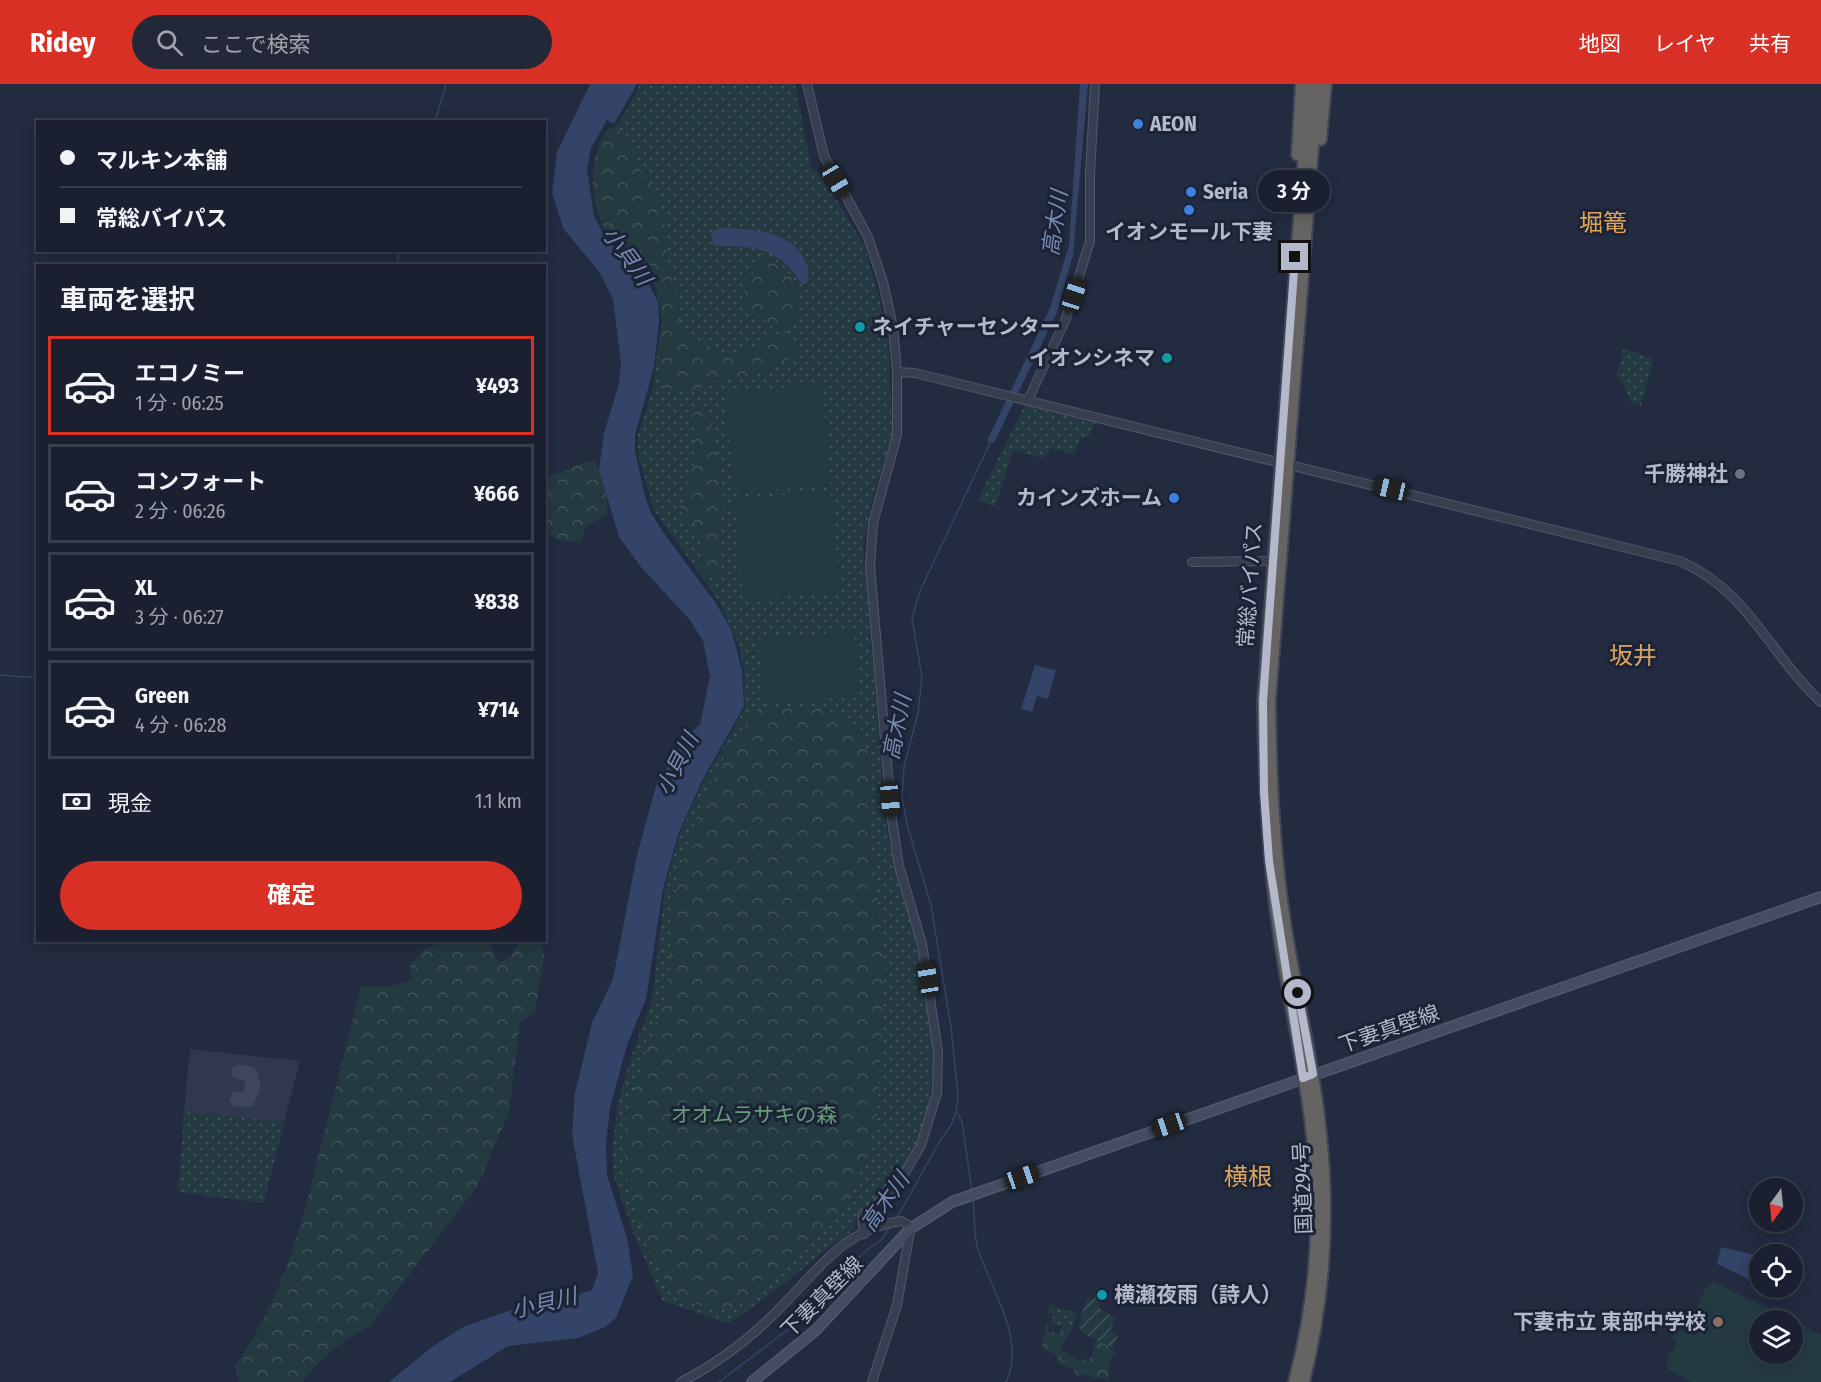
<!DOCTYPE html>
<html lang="ja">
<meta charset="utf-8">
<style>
body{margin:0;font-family:"Fira Sans Condensed","Noto Sans JP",sans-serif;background:#232838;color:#f1f3f6;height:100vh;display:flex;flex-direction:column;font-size:22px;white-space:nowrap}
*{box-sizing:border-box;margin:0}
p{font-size:20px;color:#9fa3ab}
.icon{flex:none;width:33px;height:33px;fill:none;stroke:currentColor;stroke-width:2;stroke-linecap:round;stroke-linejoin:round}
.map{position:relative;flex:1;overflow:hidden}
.panel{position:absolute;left:36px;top:180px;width:510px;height:678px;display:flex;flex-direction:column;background:#1a2030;border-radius:0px;box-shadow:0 3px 15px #0003,0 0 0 2px #383e4c}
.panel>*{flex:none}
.top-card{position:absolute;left:36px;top:36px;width:510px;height:132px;border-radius:0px;box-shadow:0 3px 15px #0003,0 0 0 2px #383e4c;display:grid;align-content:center;height:132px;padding:0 24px;background:#1a2030}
.needle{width:39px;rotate:195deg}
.buttons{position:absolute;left:1749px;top:1094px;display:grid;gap:12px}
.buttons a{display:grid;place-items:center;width:54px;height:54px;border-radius:50%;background:#1a2030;box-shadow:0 3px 15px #0003,0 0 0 2px #383e4c;font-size:30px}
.end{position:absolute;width:27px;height:27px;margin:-14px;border:8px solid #b3b9cb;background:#111;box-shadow:0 0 0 3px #111}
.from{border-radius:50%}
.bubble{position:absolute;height:42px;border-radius:21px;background:#1a2030;box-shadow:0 3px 15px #0003,0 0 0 2px #383e4c;font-size:20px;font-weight:700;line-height:42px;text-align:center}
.car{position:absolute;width:18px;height:36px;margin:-18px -9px;border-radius:8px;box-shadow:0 0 4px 2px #0007;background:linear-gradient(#222 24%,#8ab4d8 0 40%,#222 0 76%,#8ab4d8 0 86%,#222 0)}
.top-card b{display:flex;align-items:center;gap:21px;height:57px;font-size:22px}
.top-card b+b{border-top:2px solid #383e4c}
.top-card i{width:15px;height:15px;background:#f1f3f6}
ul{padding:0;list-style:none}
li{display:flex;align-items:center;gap:18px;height:99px;margin:0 12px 9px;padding:0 12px;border:3px solid #383e4c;border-radius:0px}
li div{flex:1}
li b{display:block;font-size:22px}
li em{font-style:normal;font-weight:700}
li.active{border-color:#d93025}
li>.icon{width:54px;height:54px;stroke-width:1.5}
h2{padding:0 24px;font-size:27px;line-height:72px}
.pay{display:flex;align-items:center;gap:15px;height:66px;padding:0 24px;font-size:22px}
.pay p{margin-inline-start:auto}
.cta{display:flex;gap:12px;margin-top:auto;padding:12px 24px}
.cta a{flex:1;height:69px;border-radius:36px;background:#d93025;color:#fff;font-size:24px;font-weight:700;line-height:69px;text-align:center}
header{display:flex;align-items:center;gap:36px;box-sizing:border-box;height:84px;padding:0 30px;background:#d93025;color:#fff}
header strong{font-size:28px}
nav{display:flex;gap:33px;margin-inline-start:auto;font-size:21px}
.search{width:420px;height:54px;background:#232838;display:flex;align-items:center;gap:15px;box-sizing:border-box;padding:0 21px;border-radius:33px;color:#9fa3ab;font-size:22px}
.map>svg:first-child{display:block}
.airport{fill:#30384d}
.grass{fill:url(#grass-dots)}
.forest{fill:url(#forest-crowns)}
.garden{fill:url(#garden-furrows)}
.pitch{fill:#243a41}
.water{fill:#344368}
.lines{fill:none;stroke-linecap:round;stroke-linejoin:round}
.stream{stroke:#344368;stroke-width:1.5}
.taxiway{stroke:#3d465c;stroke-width:15}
.tertiary-casing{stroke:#51596b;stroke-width:10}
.secondary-casing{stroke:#51596b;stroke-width:12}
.trunk-casing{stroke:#3e4658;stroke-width:14}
.tertiary{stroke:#363e50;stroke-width:8}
.secondary{stroke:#444c63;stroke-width:9}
.trunk{stroke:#656462;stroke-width:10}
.route{stroke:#b3b9cb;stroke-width:8}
.shop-dot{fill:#3f7fe0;stroke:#1b2335;stroke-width:2}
.culture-dot{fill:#0f9aa8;stroke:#1b2335;stroke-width:2}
.worship-dot{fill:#6b7280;stroke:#1b2335;stroke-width:2}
.education-dot{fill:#8d6e63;stroke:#1b2335;stroke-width:2}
.labels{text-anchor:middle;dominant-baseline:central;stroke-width:6;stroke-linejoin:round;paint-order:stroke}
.poi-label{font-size:21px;font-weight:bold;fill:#b3b9cb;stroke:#1b2335;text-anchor:start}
.street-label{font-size:21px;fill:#b3b9cb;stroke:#1b2335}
.park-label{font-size:21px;fill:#689d7b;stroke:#1b2335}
.water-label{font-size:22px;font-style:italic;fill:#788ab4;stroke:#1b2335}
.quarter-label{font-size:24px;fill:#dda45b;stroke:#1b2335}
</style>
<header>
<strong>Ridey</strong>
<div class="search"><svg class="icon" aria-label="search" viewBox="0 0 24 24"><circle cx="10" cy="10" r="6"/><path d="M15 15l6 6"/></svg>ここで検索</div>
<nav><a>地図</a><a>レイヤ</a><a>共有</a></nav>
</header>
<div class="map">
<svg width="1821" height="1298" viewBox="0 0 1821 1298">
<defs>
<pattern id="grass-dots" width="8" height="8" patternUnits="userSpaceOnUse" patternTransform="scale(1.5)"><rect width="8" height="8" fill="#243a41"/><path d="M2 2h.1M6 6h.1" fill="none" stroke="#41545b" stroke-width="1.8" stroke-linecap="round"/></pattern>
<pattern id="forest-crowns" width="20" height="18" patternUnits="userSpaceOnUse" patternTransform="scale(1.5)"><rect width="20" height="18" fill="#243a41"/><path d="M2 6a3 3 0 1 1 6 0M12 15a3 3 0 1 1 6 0" fill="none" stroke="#41545b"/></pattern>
<pattern id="garden-furrows" width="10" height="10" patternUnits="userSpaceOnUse" patternTransform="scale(1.5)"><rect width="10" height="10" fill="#243a41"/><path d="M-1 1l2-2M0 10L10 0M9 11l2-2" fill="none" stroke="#41545b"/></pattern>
</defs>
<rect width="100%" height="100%" fill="#222b40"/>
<path class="airport" d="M190,965L300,977L284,1038L184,1028Z"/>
<path class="grass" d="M640,0H795L811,84L822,91L865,163L883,229L889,267L892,350L870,423L863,464L886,740C892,784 909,824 918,867C935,943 946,1028 898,1095C887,1110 871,1114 859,1127C854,1132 856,1142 851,1147C846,1154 836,1158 829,1163C796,1191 763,1216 728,1240L663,1217L635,1153L613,1090V1060L618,1018L633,967L652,917L665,805L679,752L701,702L745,624L744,586L739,562L719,517L654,426L638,370V351L652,307L662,236L655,196L611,47L627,26Z
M1624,264L1653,275L1641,322L1631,319L1625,303L1616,292Z
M1025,321L1096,339L1088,353L1080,354L1074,371L1051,364L1044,375L1013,366L995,423L978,415Z
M184,1028L284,1038L264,1119L178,1108Z
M1050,1221L1077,1229L1072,1246L1068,1241L1063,1243L1050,1240L1054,1231L1048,1229Z"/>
<path class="forest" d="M611,43L627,52L641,88L661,111L667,173L680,226V240L689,251L725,270L760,262L776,251L787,252L798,260V270L761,289L740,296L725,294L699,305L666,307C652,279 670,244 660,213C652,189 630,175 614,157C596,139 590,104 594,80C597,66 599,53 611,43Z
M761,169C768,170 772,174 777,178C802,196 803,222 790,249H779L745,219L744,198L761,180Z
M695,321L705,323L711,329C710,361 725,393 723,426C721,444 714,468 722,485L716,492H706L697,486L704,475L695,439L683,435L680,422L686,416L685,399L696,376L692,362L695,348L688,329Z
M594,375L608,411L606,431L586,442L581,458L560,457L545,448V394Z
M812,622L841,630L861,645L871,685L870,746L885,884L878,1028L869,1070L844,1123L767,1205L730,1225L708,1224L672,1210C652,1174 628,1119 625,1078C620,1020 651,965 665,910C673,880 670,846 675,815C686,749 714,676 758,625Z
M443,857H488L499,879L510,873L520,857H540L544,872L535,928L520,938L509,1028L478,1101L370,1242C342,1256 321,1273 302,1298H240L234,1283C283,1215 302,1139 322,1058C335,1006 348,954 361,902C378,903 397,904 412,895L410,880L424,866Z
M1046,1240H1049L1048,1247L1059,1250L1063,1243L1068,1241L1072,1244L1060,1266L1080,1276L1090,1275L1097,1255L1117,1268L1110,1278L1109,1295L1091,1293L1084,1290L1078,1293L1073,1285L1058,1279L1057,1271L1042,1264Z"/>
<path class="garden" d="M1094,1206L1100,1210L1098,1216L1100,1225L1116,1234L1110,1247L1118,1252L1113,1264L1084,1250L1078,1242L1087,1214L1092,1215L1096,1209Z"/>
<path class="pitch" d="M822,300L831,401L734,409L725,309Z
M831,407L840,508L743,516L734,415Z
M854,547L860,612L764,620L758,555Z
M1713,1197L1792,1236H1760V1269H1792L1793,1236L1821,1251V1298H1691L1667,1285L1668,1268L1672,1269L1677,1258L1672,1254L1677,1243L1686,1248L1705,1205Z"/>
<path class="water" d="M590,0H637L614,40L607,36L591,64L587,85L594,132L606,155L647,197L658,218L659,237L654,283L635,351V367L644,409L651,429L663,448L715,518L731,545L742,586L744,622L701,699L678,751L663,805L646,915L627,961L610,1024L606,1059L607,1091L627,1154L633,1192L616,1234L605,1243L578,1254L508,1262L450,1298H389L433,1262L465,1242L529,1220L556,1217L592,1206L598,1189L572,1051L575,1009L592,939L613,895L637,771L656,702L687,651L700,641L710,592L703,556L689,535L641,483L619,453L599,386L604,349L619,300L621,279L613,215L600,189L563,144L552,109L557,68Z
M1080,0H1088L1073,171L1057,228L994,359L987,357L1050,224L1069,161Z
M723,144C759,145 811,150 808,198L802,201C780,163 754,162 714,162L711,151L716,145Z
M1035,581L1056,586L1048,615L1037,612L1032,628L1021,625Z
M1721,1163L1759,1172V1200L1717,1180Z"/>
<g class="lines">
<path class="stream" d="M435,38L446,0
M396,182L400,166
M0,591L38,594
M957,1029L962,1038L972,1107
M973,1115C975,1131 973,1149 978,1165C990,1204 1027,1256 1006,1298
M897,1134L938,1060L951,1041L956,1028L958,1012L951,943L931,821L908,744L902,713L904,683L918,629L922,594L912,534L920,507L991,357
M719,1298L794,1241L838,1199L861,1171L882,1155L890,1143"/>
<path class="taxiway" d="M237,1015L247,1016L253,1003L250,990L239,988"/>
<defs>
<path id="tertiary" d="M807,0L824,72L868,153L883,198L893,243L897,288V351L873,439L870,483L892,736L899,782L922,860L938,968L937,1009L921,1061L896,1104L862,1131L864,1150
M897,288L915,289L1680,477C1749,507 1769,570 1821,618
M1028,316L1065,237L1090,157V89L1095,0
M1192,478L1272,477
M681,1298C716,1280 746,1258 774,1230C814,1192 841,1145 901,1137L908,1141L910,1147L897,1221L872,1298"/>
<path id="secondary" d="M752,1298L816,1246L910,1145L952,1118L1821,813"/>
<path id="trunk" d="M1321,56L1326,0
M1297,71L1301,0
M1294,1298C1312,1229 1320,1158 1315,1086C1310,1005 1289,924 1278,844C1267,768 1264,693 1263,617L1309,0
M1304,1298C1325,1215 1330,1126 1320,1041C1313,974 1296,909 1286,844C1274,769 1271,693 1270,617L1318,0"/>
</defs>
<use href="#tertiary" class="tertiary-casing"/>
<use href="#secondary" class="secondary-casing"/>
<use href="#trunk" class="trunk-casing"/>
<use href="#tertiary" class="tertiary"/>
<use href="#secondary" class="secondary"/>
<use href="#trunk" class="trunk"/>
</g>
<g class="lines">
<path class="route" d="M1295,173L1263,617L1264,708L1269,777L1303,994L1313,990L1298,909"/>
</g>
<g class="shop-dot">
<circle cx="1138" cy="40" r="6"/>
<circle cx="1191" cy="108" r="6"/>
<circle cx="1189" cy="126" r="6"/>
<circle cx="1174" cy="414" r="6"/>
</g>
<g class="culture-dot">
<circle cx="860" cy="243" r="6"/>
<circle cx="1167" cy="274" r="6"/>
<circle cx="1102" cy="1211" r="6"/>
</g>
<circle class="worship-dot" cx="1740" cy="390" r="6"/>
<circle class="education-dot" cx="1718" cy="1238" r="6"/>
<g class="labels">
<g class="poi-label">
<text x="1150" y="40">AEON</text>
<text x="1203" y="108">Seria</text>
<text x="1189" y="148" text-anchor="middle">イオンモール下妻</text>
<text x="872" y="243">ネイチャーセンター</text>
<text x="1155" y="274" text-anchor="end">イオンシネマ</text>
<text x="1728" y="390" text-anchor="end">千勝神社</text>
<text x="1162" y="414" text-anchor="end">カインズホーム</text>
<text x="1114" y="1211">横瀬夜雨（詩人）</text>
<text x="1706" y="1238" text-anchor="end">下妻市立 東部中学校</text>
</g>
<g class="street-label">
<text transform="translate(1250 501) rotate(-86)">常総バイパス</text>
<text transform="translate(1389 945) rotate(-19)">下妻真壁線</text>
<text transform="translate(1303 1104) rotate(-92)">国道294号</text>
<text transform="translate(822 1213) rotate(-45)">下妻真壁線</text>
</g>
<g class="park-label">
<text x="754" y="1031">オオムラサキの森</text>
</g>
<g class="water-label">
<text transform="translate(1055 139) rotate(-82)">高木川</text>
<text transform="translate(627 172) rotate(54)">小貝川</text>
<text transform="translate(897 643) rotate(-79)">高木川</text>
<text transform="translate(677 680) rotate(-63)">小貝川</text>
<text transform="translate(885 1118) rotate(-55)">高木川</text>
<text transform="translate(544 1219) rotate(-13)">小貝川</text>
</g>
<g class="quarter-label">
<text x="1603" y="139">堀篭</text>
<text x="1633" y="572">坂井</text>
<text x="1248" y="1093">横根</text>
</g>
</g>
</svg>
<div class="buttons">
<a><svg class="needle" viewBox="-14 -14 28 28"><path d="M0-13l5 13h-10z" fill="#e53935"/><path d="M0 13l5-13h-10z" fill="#9fa3ab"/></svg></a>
<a><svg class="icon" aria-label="locate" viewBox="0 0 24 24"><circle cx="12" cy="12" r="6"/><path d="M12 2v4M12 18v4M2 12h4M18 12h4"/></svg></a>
<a><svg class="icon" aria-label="layers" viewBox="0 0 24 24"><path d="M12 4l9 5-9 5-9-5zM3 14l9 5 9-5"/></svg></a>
</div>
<i class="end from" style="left:1298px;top:909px"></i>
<i class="end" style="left:1295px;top:173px"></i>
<div class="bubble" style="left:1258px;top:86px;width:72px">3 分</div>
<i class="car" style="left:836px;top:96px;rotate:149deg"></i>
<i class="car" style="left:1074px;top:211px;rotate:18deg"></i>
<i class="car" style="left:1391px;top:405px;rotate:283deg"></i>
<i class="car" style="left:890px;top:715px;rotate:175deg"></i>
<i class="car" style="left:928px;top:895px;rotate:351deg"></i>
<i class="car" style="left:1169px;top:1041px;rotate:251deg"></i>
<i class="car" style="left:1022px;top:1093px;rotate:71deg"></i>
<div class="top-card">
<b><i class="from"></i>マルキン本舗</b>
<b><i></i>常総バイパス</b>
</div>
<section class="panel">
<h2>車両を選択</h2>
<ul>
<li class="active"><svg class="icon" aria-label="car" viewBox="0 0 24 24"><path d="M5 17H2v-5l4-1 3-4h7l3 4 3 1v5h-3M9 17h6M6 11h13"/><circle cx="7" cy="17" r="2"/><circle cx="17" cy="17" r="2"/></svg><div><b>エコノミー</b><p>1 分 · 06:25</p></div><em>¥493</em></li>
<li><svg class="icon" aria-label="car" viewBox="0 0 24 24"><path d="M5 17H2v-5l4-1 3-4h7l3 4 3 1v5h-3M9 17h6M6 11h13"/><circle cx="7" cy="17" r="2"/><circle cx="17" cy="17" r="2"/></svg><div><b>コンフォート</b><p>2 分 · 06:26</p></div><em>¥666</em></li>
<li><svg class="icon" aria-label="car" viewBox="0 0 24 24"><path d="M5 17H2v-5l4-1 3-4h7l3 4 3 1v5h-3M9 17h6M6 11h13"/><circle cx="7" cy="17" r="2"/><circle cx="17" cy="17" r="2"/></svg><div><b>XL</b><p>3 分 · 06:27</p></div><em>¥838</em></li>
<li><svg class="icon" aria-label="car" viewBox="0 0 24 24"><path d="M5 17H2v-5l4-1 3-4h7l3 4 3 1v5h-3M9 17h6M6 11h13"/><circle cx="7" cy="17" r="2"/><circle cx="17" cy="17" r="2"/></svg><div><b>Green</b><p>4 分 · 06:28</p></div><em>¥714</em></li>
</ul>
<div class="pay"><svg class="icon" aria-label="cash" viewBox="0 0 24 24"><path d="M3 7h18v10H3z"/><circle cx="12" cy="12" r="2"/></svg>現金<p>1.1 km</p></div>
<div class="cta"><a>確定</a></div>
</section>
</div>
